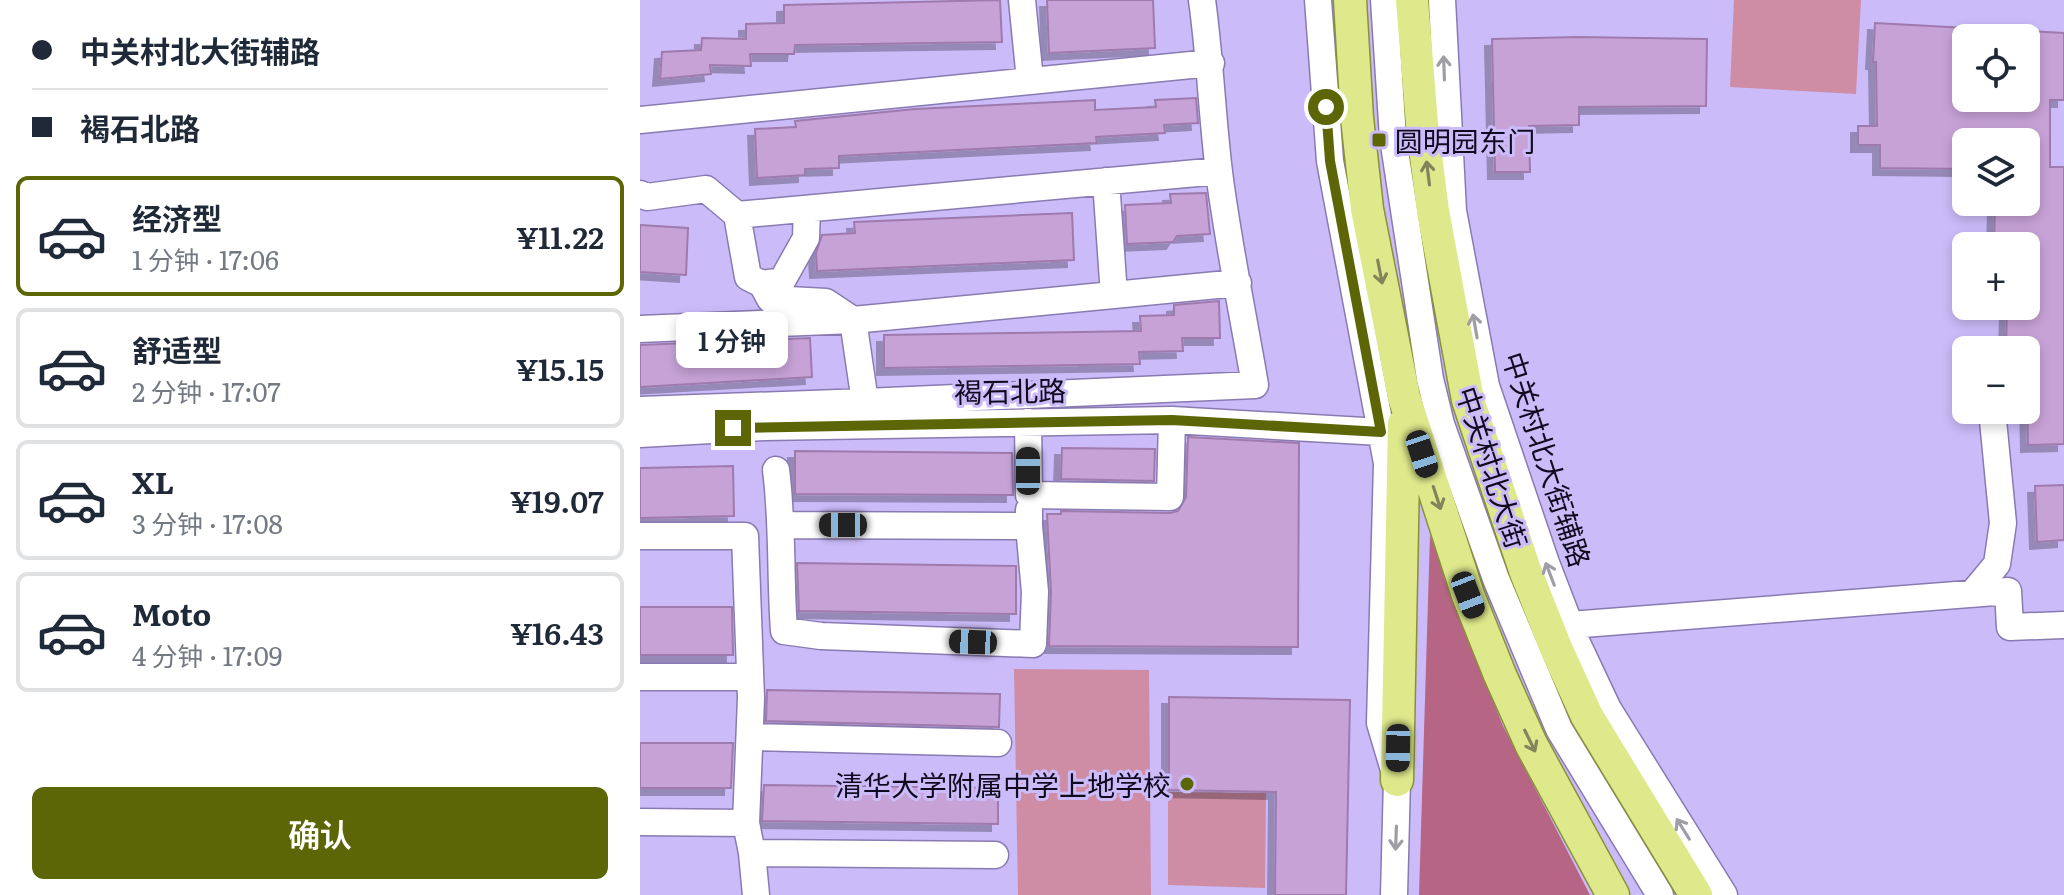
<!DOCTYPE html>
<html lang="zh">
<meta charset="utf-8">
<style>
body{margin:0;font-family:Literata,"Noto Sans SC",serif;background:#f2f2f3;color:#1f2937;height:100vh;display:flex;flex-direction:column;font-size:30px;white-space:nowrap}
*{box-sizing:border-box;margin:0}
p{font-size:26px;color:#747a83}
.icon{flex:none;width:44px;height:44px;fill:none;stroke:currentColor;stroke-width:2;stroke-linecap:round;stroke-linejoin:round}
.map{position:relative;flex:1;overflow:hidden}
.panel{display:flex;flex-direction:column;background:#fff;width:640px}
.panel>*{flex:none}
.banner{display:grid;align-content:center;height:176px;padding:0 32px;background:#fff}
.tools{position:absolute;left:1312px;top:24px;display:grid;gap:16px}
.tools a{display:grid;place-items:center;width:88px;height:88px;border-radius:12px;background:#fff;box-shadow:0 4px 12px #0003;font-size:40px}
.end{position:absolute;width:36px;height:36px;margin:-18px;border:10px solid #5d6606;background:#fff;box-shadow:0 0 0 4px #fff}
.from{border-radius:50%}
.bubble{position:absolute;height:56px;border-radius:12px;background:#fff;box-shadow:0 4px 12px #0003;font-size:26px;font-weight:600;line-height:56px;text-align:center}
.car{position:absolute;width:24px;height:48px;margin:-24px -12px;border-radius:10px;box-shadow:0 0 6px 2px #0007;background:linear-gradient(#222 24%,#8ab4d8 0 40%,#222 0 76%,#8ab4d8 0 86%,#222 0)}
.banner b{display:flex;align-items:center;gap:28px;height:76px;font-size:30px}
.banner b+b{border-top:2px solid #e0e1e3}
.banner i{width:20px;height:20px;background:#1f2937}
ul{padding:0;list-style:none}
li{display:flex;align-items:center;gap:24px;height:120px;margin:0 16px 12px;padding:0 16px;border:4px solid #e0e1e3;border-radius:12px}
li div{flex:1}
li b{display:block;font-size:30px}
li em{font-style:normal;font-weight:600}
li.current{border-color:#5d6606}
li>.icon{width:72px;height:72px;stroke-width:1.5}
.primary-button{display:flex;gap:16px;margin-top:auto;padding:16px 32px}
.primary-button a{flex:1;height:92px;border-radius:12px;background:#5d6606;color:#fff;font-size:32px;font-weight:600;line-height:92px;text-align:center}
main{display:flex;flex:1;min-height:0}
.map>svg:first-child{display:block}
.green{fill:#ce8ca5}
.forest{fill:#b76585}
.building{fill:#c7a2d7;stroke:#9e7aad;stroke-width:2;filter:url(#shadow)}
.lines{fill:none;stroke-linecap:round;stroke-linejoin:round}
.minor-casing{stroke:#897ab2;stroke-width:29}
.major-casing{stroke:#889134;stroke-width:35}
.minor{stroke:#fff;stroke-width:26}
.major{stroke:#dee98c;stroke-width:32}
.oneway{stroke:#9f9da5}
.oneway2{stroke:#81855b}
.route{stroke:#5d6606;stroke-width:10}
.poi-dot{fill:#5d6606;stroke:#cbbcf9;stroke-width:3}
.labels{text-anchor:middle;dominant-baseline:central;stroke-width:6;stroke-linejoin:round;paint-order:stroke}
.poi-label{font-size:28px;fill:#100a1f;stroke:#cbbcf9;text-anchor:start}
.street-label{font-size:28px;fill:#100a1f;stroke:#cbbcf9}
</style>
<main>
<section class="panel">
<div class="banner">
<b><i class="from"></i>中关村北大街辅路</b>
<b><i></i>褐石北路</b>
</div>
<ul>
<li class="current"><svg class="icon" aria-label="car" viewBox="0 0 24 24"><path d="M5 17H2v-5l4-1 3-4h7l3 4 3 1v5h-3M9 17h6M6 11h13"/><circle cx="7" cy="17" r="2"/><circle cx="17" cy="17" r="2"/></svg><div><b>经济型</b><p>1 分钟 · 17:06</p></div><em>¥11.22</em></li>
<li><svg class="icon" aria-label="car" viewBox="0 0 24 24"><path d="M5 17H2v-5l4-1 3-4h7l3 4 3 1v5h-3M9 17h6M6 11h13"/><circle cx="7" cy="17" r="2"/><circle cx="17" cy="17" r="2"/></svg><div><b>舒适型</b><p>2 分钟 · 17:07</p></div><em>¥15.15</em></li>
<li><svg class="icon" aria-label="car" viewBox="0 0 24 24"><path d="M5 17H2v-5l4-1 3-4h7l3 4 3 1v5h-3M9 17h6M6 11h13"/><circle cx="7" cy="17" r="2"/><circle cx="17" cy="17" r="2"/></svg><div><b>XL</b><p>3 分钟 · 17:08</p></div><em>¥19.07</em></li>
<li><svg class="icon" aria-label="car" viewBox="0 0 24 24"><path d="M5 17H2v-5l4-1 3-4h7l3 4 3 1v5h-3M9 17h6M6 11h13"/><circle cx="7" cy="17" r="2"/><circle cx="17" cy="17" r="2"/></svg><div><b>Moto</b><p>4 分钟 · 17:09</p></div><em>¥16.43</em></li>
</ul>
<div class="primary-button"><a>确认</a></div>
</section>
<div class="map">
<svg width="1424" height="895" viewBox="0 0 1424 895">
<defs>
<filter id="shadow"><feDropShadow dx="-7" dy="7" stdDeviation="0" flood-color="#0004"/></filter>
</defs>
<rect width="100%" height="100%" fill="#cbbcf9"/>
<path class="green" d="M1094,0H1221L1216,94L1090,87Z
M374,669L509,670L511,895H378Z
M528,792L626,793L625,888L528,885Z"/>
<path class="forest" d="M790,535L862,724L950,895H779Z"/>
<path class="building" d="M360,0L362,42L155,45L154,54H110L111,66L70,65L71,74L20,79L22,52L61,50L62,38L106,39V24L144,23V5Z
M407,0H513L515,48L409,53Z
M1235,23L1326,28V98H1386V31L1424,33V100H1410V167H1424V444L1388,445L1386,350H1366L1367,306H1386V246H1354L1355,202H1386V142H1326V169L1240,168V145H1218V126H1237L1236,62H1233Z
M938,37L1067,39L1066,106L939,107V125L889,126L890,172H855L852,39Z
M556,98L558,123L524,125L525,133L456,137L457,143L199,156V168L165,169V175L117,178L115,129L156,127L155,121L275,109L455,100V110L516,107L515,100Z
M566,193L570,234L537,236L533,242L487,244L485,205L531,203L530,194Z
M432,213L434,260L177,271L176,253L182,235L215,233L214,222Z
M0,225L48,228L46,275L0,272Z
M579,301L580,338H542L543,351L499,352L500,364L244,368V335L501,331L500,316L534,315V305Z
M170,338L172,377L0,387V345Z
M548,437L659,443L658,647L409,646L411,592L407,514H421V511L530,513L538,511L546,497Z
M422,448L515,449L514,481L421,479Z
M155,451L372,453L373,495L155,494Z
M93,466L94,516L0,518V468Z
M1424,485V540L1397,542L1395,486Z
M157,563L376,566V614L159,611Z
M0,607H92L93,655H0Z
M127,690L360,694L359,727L126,721Z
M529,697L710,700L706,895H635L636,792L529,790Z
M0,743H93L91,788H0Z
M124,785L358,788V824L122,821Z"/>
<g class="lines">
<defs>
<path id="minor" d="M382,0L390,80
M562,0C570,57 572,115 579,172C588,243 603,314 615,385L225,402L213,320L598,283
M678,0L690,161L747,463L740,723L757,780L754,895
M744,0L753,138L790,379L801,424L856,579L919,729L1020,895
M802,0L813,211L846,386L906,563L936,641L968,709L1084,895
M0,120L571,63
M466,181L474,295
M0,194L7,197L66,189L97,215L108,277L122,284
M167,209L166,238L142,281L122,284L130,299L186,302L213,320
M97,215L579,171
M0,329L213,320
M0,410L225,402
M388,422L389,495L530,497L532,420
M0,434L124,427L532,420L741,432
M136,470C143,523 140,577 144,631L181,636L393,644L395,592L389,526
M141,525L389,526V510
M0,536H105L111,698L106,823L112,853L355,855
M1332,594L1357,564L1363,523L1352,410
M930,625L1368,591L1370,627L1424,625
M0,677H110
M110,737L358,743
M0,822L106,823
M112,853L116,895"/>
<path id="major" d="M710,0L717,118L727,209L764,397L828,595L860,675L891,744L973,895
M772,0L782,124L793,211L828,400L885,570L916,648L947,716L1056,895
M757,780L764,424"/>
</defs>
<use href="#minor" class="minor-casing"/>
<use href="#major" class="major-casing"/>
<use href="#minor" class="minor"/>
<use href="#major" class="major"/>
</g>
<defs><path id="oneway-shaft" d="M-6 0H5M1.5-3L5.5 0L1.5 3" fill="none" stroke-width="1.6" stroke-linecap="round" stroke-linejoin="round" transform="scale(2)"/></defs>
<g class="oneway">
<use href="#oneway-shaft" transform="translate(804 68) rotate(-92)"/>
<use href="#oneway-shaft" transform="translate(835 326) rotate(-100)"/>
<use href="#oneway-shaft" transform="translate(910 574) rotate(-111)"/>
<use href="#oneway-shaft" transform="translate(1043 829) rotate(-122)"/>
<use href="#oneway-shaft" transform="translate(756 838) rotate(92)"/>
</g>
<g class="oneway2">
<use href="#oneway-shaft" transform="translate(788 173) rotate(-97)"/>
<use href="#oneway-shaft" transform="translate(740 272) rotate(79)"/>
<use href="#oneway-shaft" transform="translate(797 498) rotate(72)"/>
<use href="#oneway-shaft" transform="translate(890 741) rotate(64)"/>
</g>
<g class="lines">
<path class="route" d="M93,428L532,420L741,432L690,161L686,107"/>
</g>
<g class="poi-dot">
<rect x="731" y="132" width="16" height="16" rx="4"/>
<circle cx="547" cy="784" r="8"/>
</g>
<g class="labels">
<g class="poi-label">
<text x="755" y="140">圆明园东门</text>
<text x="531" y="784" text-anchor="end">清华大学附属中学上地学校</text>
</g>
<g class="street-label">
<text transform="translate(370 390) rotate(-1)">褐石北路</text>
<text transform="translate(908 459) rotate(72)">中关村北大街辅路</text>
<text transform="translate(853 467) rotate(72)">中关村北大街</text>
</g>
</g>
</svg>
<div class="tools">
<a><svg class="icon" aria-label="locate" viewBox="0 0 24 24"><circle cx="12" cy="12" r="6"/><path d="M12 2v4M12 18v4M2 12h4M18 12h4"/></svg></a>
<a><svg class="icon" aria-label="layers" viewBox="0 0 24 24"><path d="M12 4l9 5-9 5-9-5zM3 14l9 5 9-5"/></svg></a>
<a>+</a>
<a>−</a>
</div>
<i class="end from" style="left:686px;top:107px"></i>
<i class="end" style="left:93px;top:428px"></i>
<div class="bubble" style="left:36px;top:312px;width:112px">1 分钟</div>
<i class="car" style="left:782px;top:454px;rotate:162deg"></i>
<i class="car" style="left:388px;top:471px;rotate:0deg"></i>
<i class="car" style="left:203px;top:525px;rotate:270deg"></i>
<i class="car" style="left:828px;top:595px;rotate:159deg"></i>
<i class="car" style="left:333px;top:642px;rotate:272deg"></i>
<i class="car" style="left:758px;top:748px;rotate:181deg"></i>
</div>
</main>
